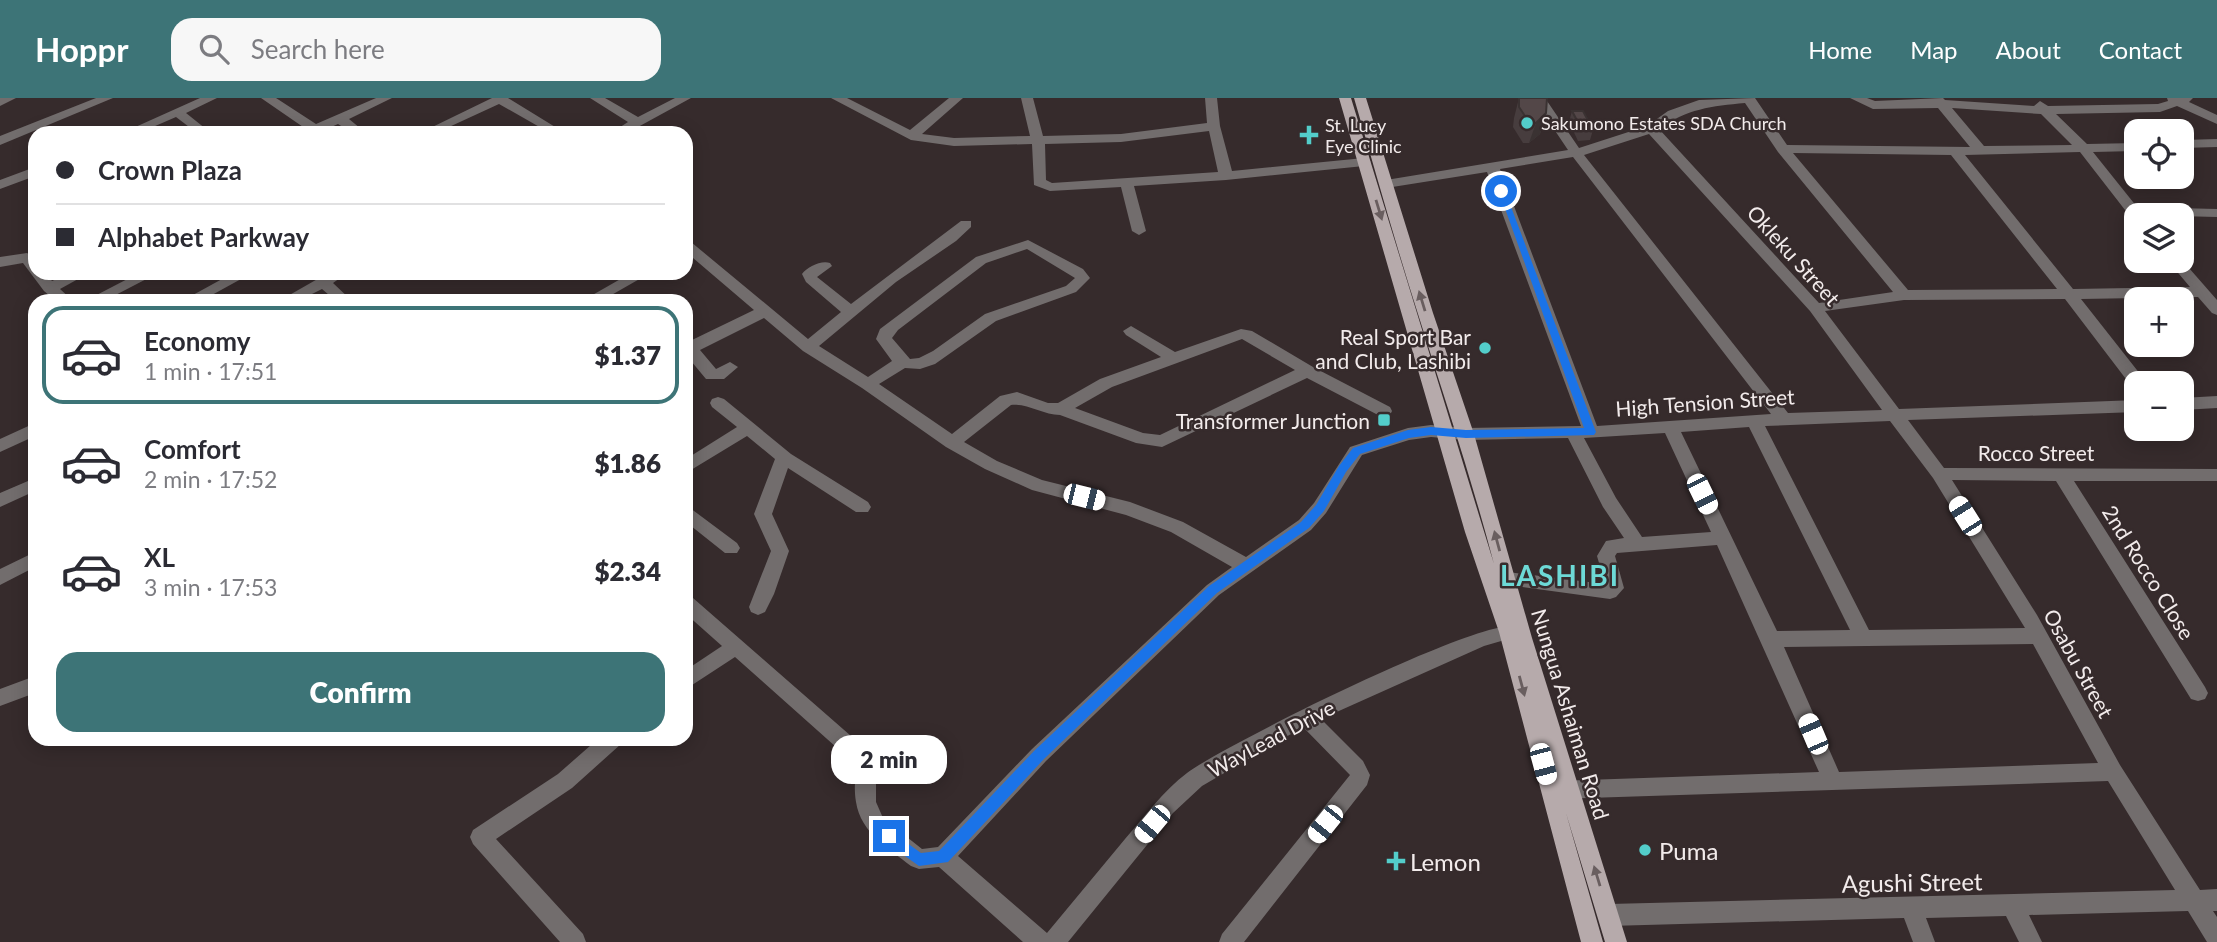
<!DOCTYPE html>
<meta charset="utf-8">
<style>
body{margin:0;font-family:Lato,sans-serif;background:#f7f7f7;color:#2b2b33;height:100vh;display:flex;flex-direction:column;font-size:26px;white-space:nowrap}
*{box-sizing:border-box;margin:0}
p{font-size:23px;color:#7c7c81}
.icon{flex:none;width:38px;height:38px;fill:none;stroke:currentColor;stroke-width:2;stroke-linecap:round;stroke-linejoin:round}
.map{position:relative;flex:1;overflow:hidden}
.details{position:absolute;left:28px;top:196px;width:665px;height:452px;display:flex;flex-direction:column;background:#fff;border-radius:21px;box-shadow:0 4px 18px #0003}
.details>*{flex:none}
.top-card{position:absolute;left:28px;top:28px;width:665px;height:154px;border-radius:21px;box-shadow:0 4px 18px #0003;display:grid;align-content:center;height:154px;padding:0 28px;background:#fff}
.tools{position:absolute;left:2124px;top:21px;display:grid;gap:14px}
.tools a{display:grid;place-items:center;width:70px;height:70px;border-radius:14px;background:#fff;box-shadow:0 4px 18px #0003;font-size:35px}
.end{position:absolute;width:32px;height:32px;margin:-16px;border:9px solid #1a73e8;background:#fff;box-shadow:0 0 0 4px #fff}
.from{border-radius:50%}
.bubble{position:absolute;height:49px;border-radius:21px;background:#fff;box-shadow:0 4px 18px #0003;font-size:23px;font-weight:800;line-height:49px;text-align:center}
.car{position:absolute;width:21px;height:42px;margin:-21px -10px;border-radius:9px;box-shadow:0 0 5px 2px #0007;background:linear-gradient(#fff 24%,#345 0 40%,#fff 0 76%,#345 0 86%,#fff 0)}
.top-card b{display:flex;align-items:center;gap:24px;height:66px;font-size:26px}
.top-card b+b{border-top:2px solid #e1e1e2}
.top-card i{width:18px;height:18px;background:#2b2b33}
ul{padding:12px 0 0;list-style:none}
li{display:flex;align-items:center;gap:21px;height:98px;margin:0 14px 10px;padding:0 14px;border:4px solid transparent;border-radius:21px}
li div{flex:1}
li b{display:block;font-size:26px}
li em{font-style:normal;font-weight:800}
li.on{border-color:#3d7477}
li>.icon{width:63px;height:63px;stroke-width:1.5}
.button{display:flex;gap:14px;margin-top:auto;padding:14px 28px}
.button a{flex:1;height:80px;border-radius:21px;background:#3d7477;color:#fff;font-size:28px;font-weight:800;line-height:80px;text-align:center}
header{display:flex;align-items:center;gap:42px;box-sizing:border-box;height:98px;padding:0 35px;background:#3d7477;color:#fff}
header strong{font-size:33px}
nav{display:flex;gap:38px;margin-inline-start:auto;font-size:24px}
.search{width:490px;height:63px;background:#f7f7f7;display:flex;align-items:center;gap:18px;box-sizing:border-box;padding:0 24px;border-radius:21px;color:#7c7c81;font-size:26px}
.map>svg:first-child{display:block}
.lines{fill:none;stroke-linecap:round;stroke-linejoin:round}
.minor{fill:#726d6d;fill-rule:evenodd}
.major{fill:#b6aaab;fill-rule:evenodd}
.wall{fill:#473d3e}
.shaded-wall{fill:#3a3232}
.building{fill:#534748;stroke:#3a3232;stroke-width:2}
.oneway{fill:#695e5f}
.route{fill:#1a73e8}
.poi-dot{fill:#53cdca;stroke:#362b2c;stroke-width:2.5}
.labels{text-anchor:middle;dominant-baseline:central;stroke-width:5;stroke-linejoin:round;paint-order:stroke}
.far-poi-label{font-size:18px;fill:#f2ebeb;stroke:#362b2c;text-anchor:start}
.street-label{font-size:21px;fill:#f2ebeb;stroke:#362b2c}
.poi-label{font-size:21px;fill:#f2ebeb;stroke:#362b2c;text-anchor:end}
.near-poi-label{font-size:24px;fill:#f2ebeb;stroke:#362b2c;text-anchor:start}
.near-street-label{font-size:24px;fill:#f2ebeb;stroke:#362b2c}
.district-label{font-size:28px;font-weight:bold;letter-spacing:2px;fill:#6dd9d6;stroke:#362b2c}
</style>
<header>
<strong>Hoppr</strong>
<div class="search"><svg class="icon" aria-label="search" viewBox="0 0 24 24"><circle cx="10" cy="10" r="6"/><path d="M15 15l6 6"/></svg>Search here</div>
<nav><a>Home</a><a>Map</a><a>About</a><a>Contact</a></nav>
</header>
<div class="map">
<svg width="2217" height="844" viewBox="0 0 2217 844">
<rect width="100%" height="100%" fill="#362b2c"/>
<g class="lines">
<path class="minor" d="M0,0H16L0,8Z
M96,0H113L0,47V38Z
M200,0H217L186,15L211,35H197L176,19L139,35H122Z
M261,0H276L316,26L376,0H392L349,21L366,35H352L338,26L318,35H301L306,31Z
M492,0H508L565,35H550L499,6L436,35H420Z
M590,0H605L638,19L675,0H691L627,35H611L628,24Z
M831,0H847L910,32L949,0H963L922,36L954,40L1030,38L1021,0H1033L1043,38L1121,36L1207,25L1205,0H1217L1220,28L1232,73L1364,60L1371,64L1364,68L1226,82L1134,88L1146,133L1139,137L1132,133L1121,89L1050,93L1034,87L1032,46L954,48L911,42ZM1209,33L1218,74L1052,85L1046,82L1045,46L1121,44Z
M1533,0H1545L1579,50L1647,28L1668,13L1699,2L1755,0L1787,47L1970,49L1938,10L1873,11L1850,0H1867L1875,3L1943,0L1945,2L2034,8L2040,3L2048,8L2158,6L2168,3L2167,0H2193L2189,4L2217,17V26L2177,8L2160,14L2056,16L2087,46L2137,45V53L2093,54L2137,109L2217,111V119L2137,117V122L2132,121L2080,54L1965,57L2073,191L2190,189L2168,163L2182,162L2217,202V217L2212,215L2198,199L2081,201L2144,281L2146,285H2137V290L2132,289L2065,201L1904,202L1825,213L1899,311L2137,302V314L1908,322L1944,370L2217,371V383H2074L2205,589L2208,595L2205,601L2198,603L2191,601L2056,383L1952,382L2037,517L2120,667L2200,792L2217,791V813H2213L2217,819V844H2207L2188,813L2029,817L2042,844H2019L2006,818L1926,820L1935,844H1913L1904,820L1609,828L1601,825L1598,817L1601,809L1609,806L2175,792L2108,683L1557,701L1550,699L1547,692L1550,685L1557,683L1819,674L1717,447L1617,455L1615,458L1624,490L1616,499L1610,501L1501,486L1498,481L1501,476L1507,474L1605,486L1597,458L1606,443L1624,440L1603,409L1568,340L1466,342L1431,339L1409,342L1362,357L1326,415L1311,432L1219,497L1046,663L958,758L1047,835C1073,804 1099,772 1125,741C1145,718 1163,693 1187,675C1222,648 1484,518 1515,529L1517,534L1515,539L1484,548L1321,621L1363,663L1370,677L1367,687L1244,844H1219L1222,836L1350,677L1303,629L1202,688L1173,715L1068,844H1023L939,769L919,771L911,768C888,750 861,735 856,704C852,680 861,680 845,657L735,559L686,591V572L722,548L686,516V498L693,500L859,645L876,670V704L883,720L922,751L938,749L1032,651L1207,487L1232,469L1171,434L1126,417L1032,392L985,371L946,349L862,290L803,253L764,220L700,252L716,271L730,264L738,269L724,281H706L686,257V240L692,242L754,212L686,154V143L691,144L808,241L841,214L806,184L802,176C807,169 821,162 830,165L832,168L817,179L851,206L961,123H971V129L956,143L896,184L819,248L868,279L892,263L876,241L880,231L976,159L1028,142L1083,171L1090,180L1076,194L996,223L935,266L920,271L905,270L879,286L952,336L1000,298L1017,294L1048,305H1058L1100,281L1161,259L1126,237L1123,233L1131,228L1175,254L1241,231L1252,233L1313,269L1390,309L1392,313L1390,317H1378L1307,280L1162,349L1136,345L1060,317C1043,317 1027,305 1011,307L964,344L997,363L1042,382L1130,404L1183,424L1246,459L1299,422L1314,405L1350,349L1408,330L1431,327L1466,330L1581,328L1487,74L1386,90L1379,86L1386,82L1568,52ZM1745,5L1778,54L1893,194L1819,205L1659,31C1686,11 1712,8 1745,5ZM1952,10L2041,16L2072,47L1984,48ZM1649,36L1810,213L1882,312L1788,315L1584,57ZM1793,55L1951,57L2057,191L1908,192ZM1573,59L1771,316L1597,328L1500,71ZM1027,151L1075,180L1066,188L985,216L933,253L919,260L910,261L892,240L898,232L986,165ZM1242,241L1295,272L1160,337L1143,335L1075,310L1112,289ZM1890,323L1933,380L2025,530L1869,532L1765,328ZM1749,329L1850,532L1777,533L1681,334ZM1665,335L1711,434L1642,439L1616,400L1584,340ZM2033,546L2098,665L1839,674L1784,549Z
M2217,41V49L2182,50V42Z
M35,69V78L0,91V82Z
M27,155L35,160V175H46L52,183L70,175H89L60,191L73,203H56L44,193L23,165L0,169V159Z
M139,175H158L104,203H85Z
M233,175H252L201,203H182Z
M328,175H347L333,185L352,203H336L322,191L298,203H279Z
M631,175H650L601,203H582Z
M2217,298V310L2182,312V300Z
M718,299L724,301L791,356L868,404L871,409L868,414H856L788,370L772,416L789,453L774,496L765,514L758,517L751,514L749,509L771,453L754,416L775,361L747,338L686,375V361L737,329L712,309L710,305L712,301Z
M35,325V338L0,354V341Z
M35,380V393L0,409V395Z
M686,407L737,445L740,450L737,455H725L686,424Z
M35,454V469L0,487V471Z
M35,578V595L0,608V591Z
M599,640H624L621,646L572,690L496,741L583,836L586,844H560L473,746L470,739L473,732L558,676Z"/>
<path class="major" d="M1339,0H1351L1494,466C1472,382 1444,299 1418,216C1395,144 1375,72 1354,0H1366L1433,215L1474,336L1532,540L1627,844H1605L1566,715L1603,844H1581L1499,534L1465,434Z"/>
</g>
<path class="wall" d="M1519,0L1546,15L1540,36L1529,45H1523L1513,29L1514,20Z
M1572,13L1593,32L1590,42L1578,43L1569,24Z"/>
<path class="shaded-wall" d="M1546,15L1540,36L1529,45L1536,25Z"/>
<path class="building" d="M1519,0H1547L1546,15L1536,25L1529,24L1519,9Z
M1572,13H1583L1593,32H1582Z"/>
<defs><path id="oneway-solid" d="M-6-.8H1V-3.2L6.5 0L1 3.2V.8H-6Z" transform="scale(1.75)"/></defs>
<g class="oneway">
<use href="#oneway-solid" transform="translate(1379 112) rotate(73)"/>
<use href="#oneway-solid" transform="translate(1422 203) rotate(-107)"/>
<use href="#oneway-solid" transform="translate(1497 443) rotate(-105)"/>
<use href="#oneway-solid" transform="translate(1522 588) rotate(75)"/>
<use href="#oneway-solid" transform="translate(1597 778) rotate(-107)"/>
</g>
<path class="route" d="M1498,91L1505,93L1596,334L1594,337L1466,340L1431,337L1409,340L1360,356L1346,374L1324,413L1309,430L1217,495L1044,661L948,764L919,768L884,743L882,738L889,732L921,755L939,753L1034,653L1209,488L1301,424L1316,407L1339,368L1353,350L1408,332L1431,329L1466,332L1584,330Z"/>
<g class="poi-dot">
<circle cx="1527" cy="25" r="7"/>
<path d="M1305.5 26.5h7v7h7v7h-7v7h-7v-7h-7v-7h7z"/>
<circle cx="1485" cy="250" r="7"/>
<rect x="1377" y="315" width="14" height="14" rx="3.5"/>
<circle cx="1645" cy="752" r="7"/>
<path d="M1392.5 752.5h7v7h7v7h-7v7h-7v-7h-7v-7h7z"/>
</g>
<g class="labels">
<g class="far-poi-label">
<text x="1541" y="25">Sakumono Estates SDA Church</text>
<text x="1325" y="27">St. Lucy<tspan x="1325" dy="21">Eye Clinic</tspan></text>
</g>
<g class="street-label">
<text transform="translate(1794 157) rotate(48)">Okleku Street</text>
<text transform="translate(1705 304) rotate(-4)">High Tension Street</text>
<text x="2036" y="354">Rocco Street</text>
<text transform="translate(2149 474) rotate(58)">2nd Rocco Close</text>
<text transform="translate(2079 565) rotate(61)">Osabu Street</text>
<text transform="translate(1571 616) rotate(73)">Nungua Ashaiman Road</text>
<text transform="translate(1271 640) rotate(-28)">WayLead Drive</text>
</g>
<g class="poi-label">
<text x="1471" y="238">Real Sport Bar<tspan x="1471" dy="24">and Club, Lashibi</tspan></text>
<text x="1370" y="322">Transformer Junction</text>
</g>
<g class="near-poi-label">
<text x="1659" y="752">Puma</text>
<text x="1410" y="763">Lemon</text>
</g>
<g class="near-street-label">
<text transform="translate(1912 784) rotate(-1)">Agushi Street</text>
</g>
<g class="district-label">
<text x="1560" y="477">LASHIBI</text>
</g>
</g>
</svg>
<div class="tools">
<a><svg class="icon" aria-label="locate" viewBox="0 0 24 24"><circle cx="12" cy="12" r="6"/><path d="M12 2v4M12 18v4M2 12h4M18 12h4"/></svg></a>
<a><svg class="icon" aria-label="layers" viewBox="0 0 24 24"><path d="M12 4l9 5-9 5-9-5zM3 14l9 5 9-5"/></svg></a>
<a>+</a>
<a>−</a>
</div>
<i class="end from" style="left:1501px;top:93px"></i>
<i class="end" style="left:889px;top:738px"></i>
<div class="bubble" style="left:831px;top:637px;width:116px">2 min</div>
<i class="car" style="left:1702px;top:396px;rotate:154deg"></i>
<i class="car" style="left:1084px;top:399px;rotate:104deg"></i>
<i class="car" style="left:1965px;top:418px;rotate:328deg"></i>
<i class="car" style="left:1813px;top:636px;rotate:337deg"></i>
<i class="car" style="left:1543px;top:666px;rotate:165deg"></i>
<i class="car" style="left:1152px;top:726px;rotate:220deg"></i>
<i class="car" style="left:1325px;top:726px;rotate:219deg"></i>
<div class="top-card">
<b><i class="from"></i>Crown Plaza</b>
<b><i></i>Alphabet Parkway</b>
</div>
<section class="details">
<ul>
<li class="on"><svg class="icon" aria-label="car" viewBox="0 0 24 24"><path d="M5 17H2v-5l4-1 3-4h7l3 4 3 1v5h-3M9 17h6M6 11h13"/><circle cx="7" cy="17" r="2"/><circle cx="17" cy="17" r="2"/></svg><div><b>Economy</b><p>1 min · 17:51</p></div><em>$1.37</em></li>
<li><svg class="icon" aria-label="car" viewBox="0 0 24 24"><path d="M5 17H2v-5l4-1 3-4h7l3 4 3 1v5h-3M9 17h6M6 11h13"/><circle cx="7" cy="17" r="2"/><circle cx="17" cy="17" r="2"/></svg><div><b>Comfort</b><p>2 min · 17:52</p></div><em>$1.86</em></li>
<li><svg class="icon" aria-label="car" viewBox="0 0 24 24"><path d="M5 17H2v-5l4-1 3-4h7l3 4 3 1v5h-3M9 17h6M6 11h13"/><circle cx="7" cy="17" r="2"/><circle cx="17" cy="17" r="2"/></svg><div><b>XL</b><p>3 min · 17:53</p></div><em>$2.34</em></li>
</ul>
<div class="button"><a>Confirm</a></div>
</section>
</div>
